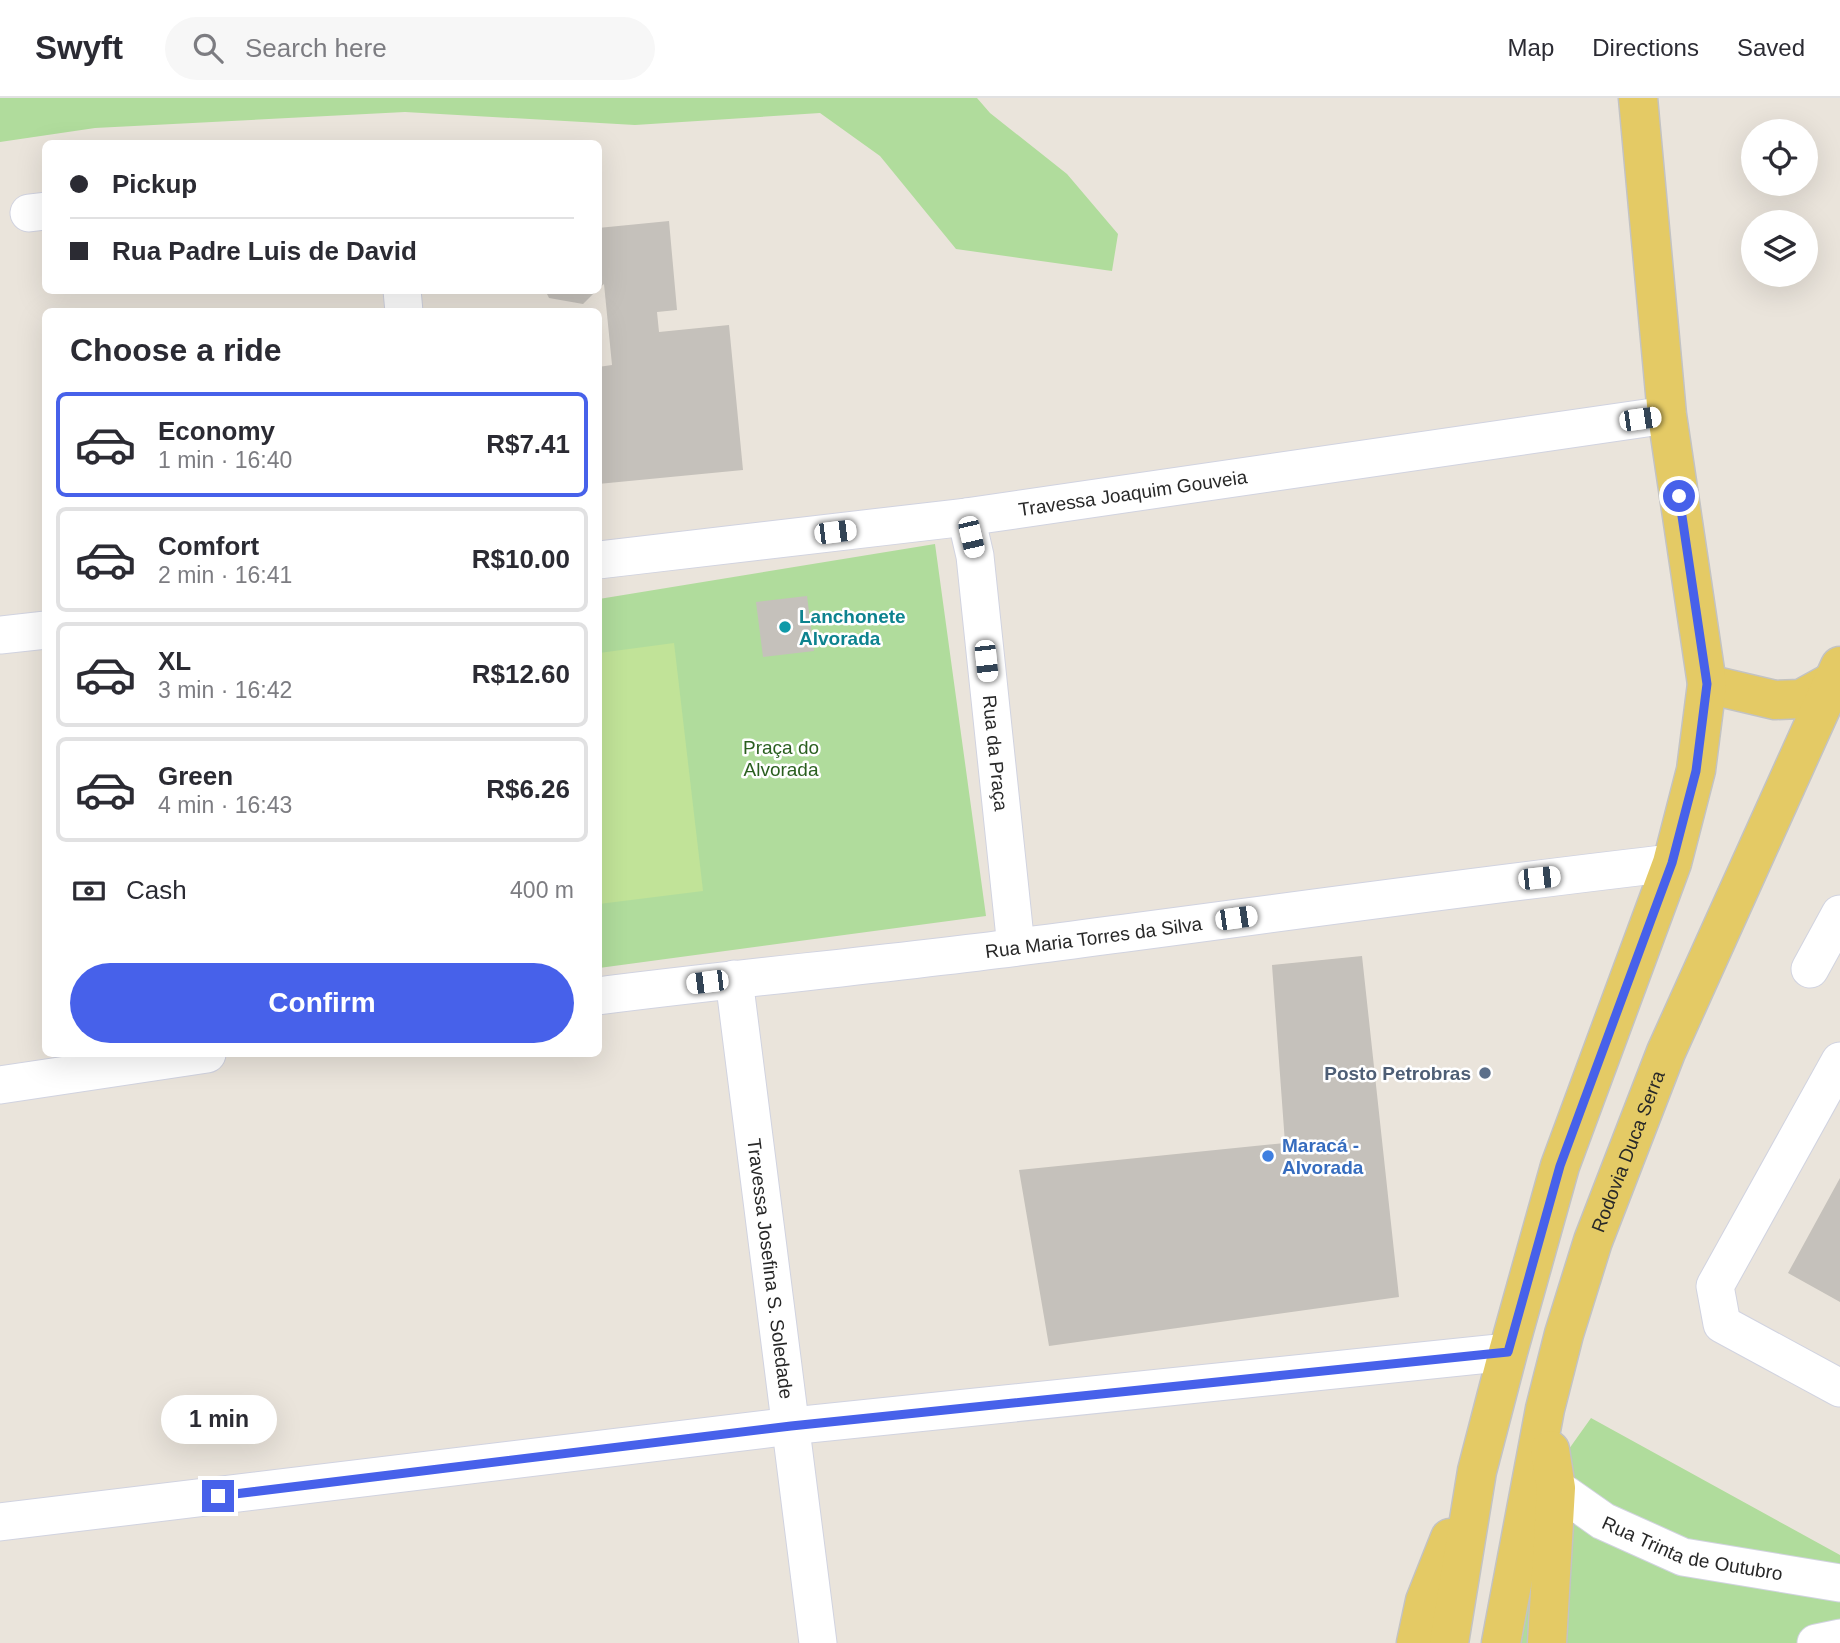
<!DOCTYPE html>
<meta charset="utf-8">
<style>
body{margin:0;font-family:Helvetica,sans-serif;background:#f7f7f7;color:#2b2b33;height:100vh;display:flex;flex-direction:column;font-size:26px;white-space:nowrap}
*{box-sizing:border-box;margin:0}
p{font-size:23px;color:#7c7c81}
.icon{flex:none;width:38px;height:38px;fill:none;stroke:currentColor;stroke-width:2;stroke-linecap:round;stroke-linejoin:round}
.map{position:relative;flex:1;overflow:hidden}
.side{position:absolute;left:42px;top:210px;width:560px;height:749px;display:flex;flex-direction:column;background:#fff;border-radius:10px;box-shadow:0 7px 28px #0002}
.side>*{flex:none}
.banner{position:absolute;left:42px;top:42px;width:560px;height:154px;border-radius:10px;box-shadow:0 7px 28px #0002;display:grid;align-content:center;height:154px;padding:0 28px;background:#fff}
.buttons{position:absolute;left:1741px;top:21px;display:grid;gap:14px}
.buttons a{display:grid;place-items:center;width:77px;height:77px;border-radius:50%;background:#fff;box-shadow:0 7px 28px #0002;font-size:35px}
.end{position:absolute;width:32px;height:32px;margin:-16px;border:9px solid #4761ea;background:#fff;box-shadow:0 0 0 4px #fff}
.from{border-radius:50%}
.bubble{position:absolute;height:49px;border-radius:24px;background:#fff;box-shadow:0 7px 28px #0002;font-size:23px;font-weight:600;line-height:49px;text-align:center}
.car{position:absolute;width:21px;height:42px;margin:-21px -10px;border-radius:9px;box-shadow:0 0 5px 2px #0007;background:linear-gradient(#fff 24%,#345 0 40%,#fff 0 76%,#345 0 86%,#fff 0)}
.banner b{display:flex;align-items:center;gap:24px;height:66px;font-size:26px}
.banner b+b{border-top:2px solid #e1e1e2}
.banner i{width:18px;height:18px;background:#2b2b33}
ul{padding:0;list-style:none}
li{display:flex;align-items:center;gap:21px;height:105px;margin:0 14px 10px;padding:0 14px;border:4px solid #e1e1e2;border-radius:10px}
li div{flex:1}
li b{display:block;font-size:26px}
li em{font-style:normal;font-weight:600}
li.on{border-color:#4761ea}
li>.icon{width:63px;height:63px;stroke-width:1.5}
h2{padding:0 28px;font-size:32px;line-height:84px}
.pay{display:flex;align-items:center;gap:18px;height:77px;padding:0 28px;font-size:26px}
.pay p{margin-inline-start:auto}
.action{display:flex;gap:14px;margin-top:auto;padding:14px 28px}
.action a{flex:1;height:80px;border-radius:42px;background:#4761ea;color:#fff;font-size:28px;font-weight:600;line-height:80px;text-align:center}
header{display:flex;align-items:center;gap:42px;box-sizing:border-box;height:98px;padding:0 35px;background:#fff;border-bottom:2px solid #e1e1e2}
header strong{font-size:33px}
nav{display:flex;gap:38px;margin-inline-start:auto;font-size:24px}
.search{width:490px;height:63px;background:#f7f7f7;display:flex;align-items:center;gap:18px;box-sizing:border-box;padding:0 24px;border-radius:38px;color:#7c7c81;font-size:26px}
.map>svg:first-child{display:block}
.green{fill:#b0dc9c}
.pitch{fill:#c1e398}
.building{fill:#c5c1bb}
.lines{fill:none;stroke-linecap:round;stroke-linejoin:round}
.minor-casing{stroke:#d1d3e0;stroke-width:39}
.major-casing{stroke:#c3c3c3;stroke-width:41}
.minor{stroke:#fff;stroke-width:37}
.major{stroke:#e4ca65;stroke-width:38}
.route{stroke:#4761ea;stroke-width:9}
.culture-dot{fill:#0f9aa8;stroke:#fff;stroke-width:2.5}
.service-dot{fill:#5c6f8a;stroke:#fff;stroke-width:2.5}
.shop-dot{fill:#3f7fe0;stroke:#fff;stroke-width:2.5}
.labels{text-anchor:middle;dominant-baseline:central;stroke-width:5;stroke-linejoin:round;paint-order:stroke}
.street-label{font-size:19px;fill:#282828;stroke:#fff}
.culture-label{font-size:19px;font-weight:bold;fill:#0d838f;stroke:#fff;text-anchor:start}
.park-label{font-size:19px;fill:#2a5f1f;stroke:#fff}
.service-label{font-size:19px;font-weight:bold;fill:#4e5e75;stroke:#fff;text-anchor:end}
.shop-label{font-size:19px;font-weight:bold;fill:#366cbe;stroke:#fff;text-anchor:start}
</style>
<header>
<strong>Swyft</strong>
<div class="search"><svg class="icon" aria-label="search" viewBox="0 0 24 24"><circle cx="10" cy="10" r="6"/><path d="M15 15l6 6"/></svg>Search here</div>
<nav><a>Map</a><a>Directions</a><a>Saved</a></nav>
</header>
<div class="map">
<svg width="1840" height="1545" viewBox="0 0 1840 1545">
<rect width="100%" height="100%" fill="#eae4db"/>
<path class="green" d="M0,0H977L990,15L1067,76L1118,136L1112,173L956,151L880,58L820,15L635,27L405,14L95,30L0,44Z
M935,446L986,818L599,870V501Z
M1591,1320L1840,1457V1545H1520L1540,1438L1559,1365Z"/>
<path class="pitch" d="M674,545L703,793L599,806V555Z"/>
<path class="building" d="M669,123L677,212L657,214L659,234L729,227L743,372L598,386V269L612,267L604,186L598,191V130Z
M545,192H597L583,206L549,200Z
M807,498L814,553L763,559L756,504Z
M1362,858L1399,1199L1049,1248L1019,1072L1285,1045L1272,867Z
M1840,1080V1204L1788,1175Z"/>
<g class="lines">
<defs>
<g id="minor">
<path d="M29,115L46,113"/>
<path d="M402,192L404,214"/>
<path id="s1" d="M966,419L975,458L1016,849"/>
<path id="s2" d="M598,462L966,419L1667,317"/>
<path d="M0,537L46,532"/>
<path d="M1810,871L1840,816"/>
<path id="s3" d="M734,881L818,1545"/>
<path id="s4" d="M598,898C739,880 879,867 1019,849C1237,821 1454,790 1672,765"/>
<path d="M1840,963L1715,1188L1722,1226L1840,1290"/>
<path d="M0,987L207,956"/>
<path id="s5" d="M1556,1390L1603,1423L1683,1459L1840,1485"/>
<path d="M0,1424L791,1328L1508,1254"/>
<path d="M1816,1545L1840,1540"/>
</g>
<g id="major">
<path d="M1707,586L1775,602L1801,601L1830,585"/>
<path d="M1416,1545L1425,1503L1450,1440"/>
<path d="M1449,1545L1477,1373L1508,1254L1560,1068L1672,765L1696,672L1707,586L1667,317L1638,0"/>
<path id="s6" d="M1501,1545L1545,1311L1564,1236L1593,1143L1666,954L1840,568"/>
<path d="M1547,1545L1556,1390L1550,1352"/>
</g>
</defs>
<use href="#minor" class="minor-casing"/>
<use href="#major" class="major-casing"/>
<use href="#minor" class="minor"/>
<use href="#major" class="major"/>
</g>
<g class="lines">
<path class="route" d="M218,1398L791,1328L1508,1254L1560,1068L1672,765L1696,673L1707,586L1679,398"/>
</g>
<circle class="culture-dot" cx="785" cy="529" r="7"/>
<circle class="service-dot" cx="1485" cy="975" r="7"/>
<circle class="shop-dot" cx="1268" cy="1058" r="7"/>
<g class="labels">
<g class="street-label">
<text stroke="none"><textPath href="#s2" startOffset="539">Travessa Joaquim Gouveia</textPath></text>
<text stroke="none"><textPath href="#s1" startOffset="238">Rua da Praça</textPath></text>
<text stroke="none"><textPath href="#s4" startOffset="499">Rua Maria Torres da Silva</textPath></text>
<text stroke="none"><textPath href="#s6" startOffset="509">Rodovia Duca Serra</textPath></text>
<text stroke="none"><textPath href="#s3" startOffset="292">Travessa Josefina S. Soledade</textPath></text>
<text stroke="none"><textPath href="#s5" startOffset="152">Rua Trinta de Outubro</textPath></text>
</g>
<g class="culture-label">
<text x="799" y="518">Lanchonete<tspan x="799" dy="22">Alvorada</tspan></text>
</g>
<g class="park-label">
<text x="781" y="649">Praça do<tspan x="781" dy="22">Alvorada</tspan></text>
</g>
<g class="service-label">
<text x="1471" y="975">Posto Petrobras</text>
</g>
<g class="shop-label">
<text x="1282" y="1047">Maracá -<tspan x="1282" dy="22">Alvorada</tspan></text>
</g>
</g>
</svg>
<div class="buttons">
<a><svg class="icon" aria-label="locate" viewBox="0 0 24 24"><circle cx="12" cy="12" r="6"/><path d="M12 2v4M12 18v4M2 12h4M18 12h4"/></svg></a>
<a><svg class="icon" aria-label="layers" viewBox="0 0 24 24"><path d="M12 4l9 5-9 5-9-5zM3 14l9 5 9-5"/></svg></a>
</div>
<i class="end from" style="left:1679px;top:398px"></i>
<i class="end" style="left:218px;top:1398px"></i>
<div class="bubble" style="left:161px;top:1297px;width:116px">1 min</div>
<i class="car" style="left:1640px;top:321px;rotate:82deg"></i>
<i class="car" style="left:835px;top:434px;rotate:83deg"></i>
<i class="car" style="left:971px;top:439px;rotate:167deg"></i>
<i class="car" style="left:986px;top:563px;rotate:174deg"></i>
<i class="car" style="left:1539px;top:780px;rotate:84deg"></i>
<i class="car" style="left:1236px;top:820px;rotate:82deg"></i>
<i class="car" style="left:707px;top:884px;rotate:263deg"></i>
<div class="banner">
<b><i class="from"></i>Pickup</b>
<b><i></i>Rua Padre Luis de David</b>
</div>
<section class="side">
<h2>Choose a ride</h2>
<ul>
<li class="on"><svg class="icon" aria-label="car" viewBox="0 0 24 24"><path d="M5 17H2v-5l4-1 3-4h7l3 4 3 1v5h-3M9 17h6M6 11h13"/><circle cx="7" cy="17" r="2"/><circle cx="17" cy="17" r="2"/></svg><div><b>Economy</b><p>1 min · 16:40</p></div><em>R$7.41</em></li>
<li><svg class="icon" aria-label="car" viewBox="0 0 24 24"><path d="M5 17H2v-5l4-1 3-4h7l3 4 3 1v5h-3M9 17h6M6 11h13"/><circle cx="7" cy="17" r="2"/><circle cx="17" cy="17" r="2"/></svg><div><b>Comfort</b><p>2 min · 16:41</p></div><em>R$10.00</em></li>
<li><svg class="icon" aria-label="car" viewBox="0 0 24 24"><path d="M5 17H2v-5l4-1 3-4h7l3 4 3 1v5h-3M9 17h6M6 11h13"/><circle cx="7" cy="17" r="2"/><circle cx="17" cy="17" r="2"/></svg><div><b>XL</b><p>3 min · 16:42</p></div><em>R$12.60</em></li>
<li><svg class="icon" aria-label="car" viewBox="0 0 24 24"><path d="M5 17H2v-5l4-1 3-4h7l3 4 3 1v5h-3M9 17h6M6 11h13"/><circle cx="7" cy="17" r="2"/><circle cx="17" cy="17" r="2"/></svg><div><b>Green</b><p>4 min · 16:43</p></div><em>R$6.26</em></li>
</ul>
<div class="pay"><svg class="icon" aria-label="cash" viewBox="0 0 24 24"><path d="M3 7h18v10H3z"/><circle cx="12" cy="12" r="2"/></svg>Cash<p>400 m</p></div>
<div class="action"><a>Confirm</a></div>
</section>
</div>
